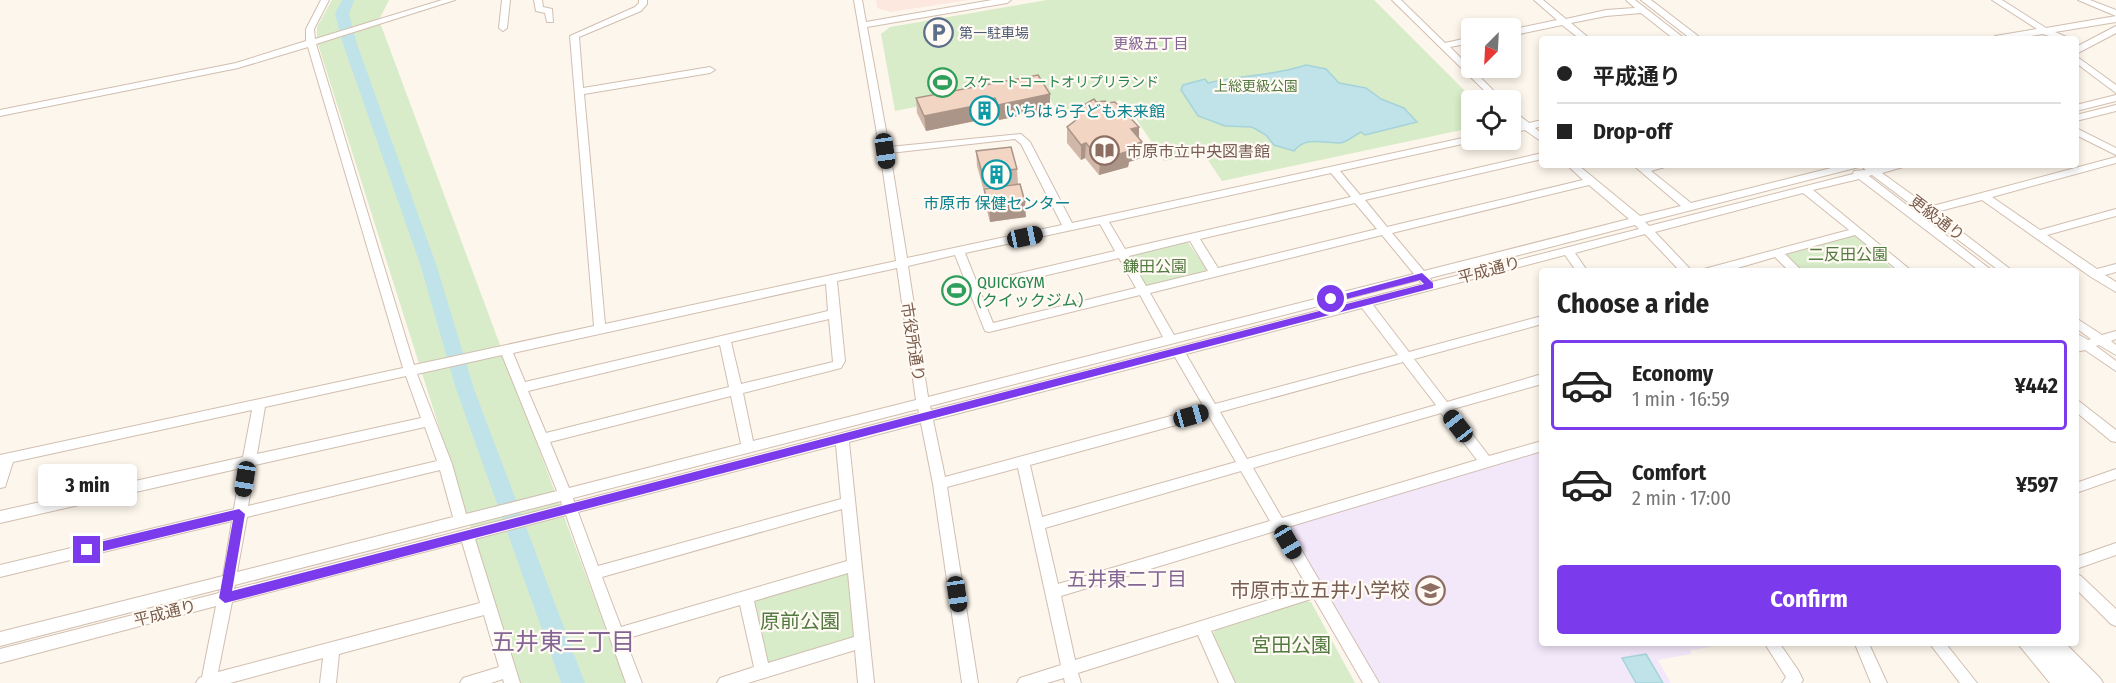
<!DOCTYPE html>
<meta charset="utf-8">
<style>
body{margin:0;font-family:"Fira Sans Condensed","Noto Sans JP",sans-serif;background:#f6f6f6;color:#222;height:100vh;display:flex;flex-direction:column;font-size:22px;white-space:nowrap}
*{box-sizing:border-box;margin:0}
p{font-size:20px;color:#767676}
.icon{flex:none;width:33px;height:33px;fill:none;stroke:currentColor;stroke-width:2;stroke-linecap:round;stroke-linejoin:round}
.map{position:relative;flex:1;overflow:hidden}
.panel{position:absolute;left:1539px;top:268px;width:540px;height:378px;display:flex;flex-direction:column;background:#fff;border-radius:6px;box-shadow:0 3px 9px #0003}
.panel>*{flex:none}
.guide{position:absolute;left:1539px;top:36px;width:540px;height:132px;border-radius:6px;box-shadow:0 3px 9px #0003;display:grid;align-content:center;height:132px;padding:0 18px;background:#fff}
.needle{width:39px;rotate:204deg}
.fabs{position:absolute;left:1461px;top:18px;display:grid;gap:12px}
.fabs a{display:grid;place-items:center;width:60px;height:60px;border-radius:6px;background:#fff;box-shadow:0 3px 9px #0003;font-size:30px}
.end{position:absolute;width:27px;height:27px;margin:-14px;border:8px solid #7c3aed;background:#fff;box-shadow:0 0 0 3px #fff}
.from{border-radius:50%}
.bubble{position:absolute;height:42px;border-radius:6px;background:#fff;box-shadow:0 3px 9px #0003;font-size:20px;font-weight:700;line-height:42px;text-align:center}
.car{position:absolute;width:18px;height:36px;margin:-18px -9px;border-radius:8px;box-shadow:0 0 4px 2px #0007;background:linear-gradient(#222 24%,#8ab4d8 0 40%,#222 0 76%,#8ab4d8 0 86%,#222 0)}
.guide b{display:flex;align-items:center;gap:21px;height:57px;font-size:22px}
.guide b+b{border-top:2px solid #e0e0e0}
.guide i{width:15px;height:15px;background:#222}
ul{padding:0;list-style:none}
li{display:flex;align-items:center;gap:18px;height:90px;margin:0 12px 9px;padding:0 6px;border:3px solid transparent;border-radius:6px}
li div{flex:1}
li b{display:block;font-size:22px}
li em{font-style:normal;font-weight:700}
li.active{border-color:#7c3aed}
li>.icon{width:54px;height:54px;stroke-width:1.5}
h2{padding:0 18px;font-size:27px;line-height:72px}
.action{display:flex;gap:12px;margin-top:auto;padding:12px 18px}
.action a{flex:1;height:69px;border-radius:6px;background:#7c3aed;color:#fff;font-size:24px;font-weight:700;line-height:69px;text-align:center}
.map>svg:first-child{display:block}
.commercial{fill:#fde8e0}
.education{fill:#f3e8fa}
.green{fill:#d8ecc9}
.water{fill:#bfe3e8;stroke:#a5d3da;stroke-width:1.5}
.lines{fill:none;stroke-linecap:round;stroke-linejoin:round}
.river{fill:#bfe3e8;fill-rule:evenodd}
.minor-casing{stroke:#d1beb0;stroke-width:2}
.minor{fill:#fff;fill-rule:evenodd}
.wall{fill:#d1b7a8}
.shaded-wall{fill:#aa9588}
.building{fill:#f3d5c3;stroke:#aa9588;stroke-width:1.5}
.route{fill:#7c3aed}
.labels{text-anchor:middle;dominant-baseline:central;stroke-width:4.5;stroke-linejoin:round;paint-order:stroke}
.far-service-label{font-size:14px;fill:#4e5e75;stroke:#fffaf3;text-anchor:start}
.far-leisure-label{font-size:14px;fill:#27864d;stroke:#fffaf3;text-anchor:start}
.far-park-label{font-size:14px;fill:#537a41;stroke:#fffaf3}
.far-neighbourhood-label{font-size:15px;fill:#846695;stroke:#fffaf3}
.culture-label{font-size:16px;fill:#0d838f;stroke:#fffaf3;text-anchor:start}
.education-label{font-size:16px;fill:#785e54;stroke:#fffaf3;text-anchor:start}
.street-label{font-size:16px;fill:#7a5c4d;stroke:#fffaf3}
.park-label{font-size:16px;fill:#537a41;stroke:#fffaf3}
.leisure-label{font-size:16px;fill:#27864d;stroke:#fffaf3;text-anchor:start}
.quarter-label{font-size:20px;fill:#846695;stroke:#fffaf3}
.near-education-label{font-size:20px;fill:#785e54;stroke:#fffaf3;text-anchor:end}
.near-park-label{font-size:20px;fill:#537a41;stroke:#fffaf3}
.near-quarter-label{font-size:24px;fill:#846695;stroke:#fffaf3}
</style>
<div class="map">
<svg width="2116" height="683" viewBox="0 0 2116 683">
<rect width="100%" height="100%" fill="#fdf6ec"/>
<path class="commercial" d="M876,0H969L890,12L877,8Z"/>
<path class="education" d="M1542,451V644H1727L1691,650V654L1658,660L1671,683H1375L1289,536L1292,525Z"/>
<path class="green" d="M332,0H389L379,20L626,683H520L317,41V27Z
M1047,0H1374L1474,100H1472L1471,128L1222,181L1203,153L1164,161L1129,108L1120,100L1076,114L1055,107L1040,82L895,111L881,34L890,27Z
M1851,235L1856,236L1893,269L1801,271L1784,253Z
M1187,241L1206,268V272L1148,287L1145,285L1129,258L1131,253Z
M855,565L862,641L763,672L746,598Z
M1305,601L1311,602L1355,683H1234L1211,636L1216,630Z"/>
<path class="water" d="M1306,65L1326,69L1339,83L1366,88L1381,99L1404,108L1417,122L1365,135L1361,132C1355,135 1346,143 1340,143C1324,143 1305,136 1294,151L1274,145L1266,135L1252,127L1225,126L1198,116L1181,90L1183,85L1205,79L1208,83C1241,75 1274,76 1306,65Z
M1646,654L1663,683H1636L1622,658Z"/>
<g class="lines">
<path class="river" d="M342,0H354L349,14L357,44L437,267L474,389L585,683H561L456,389L421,267L343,44L335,14Z"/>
<defs>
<path id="minor" d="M321,0H329L314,29L315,39L442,0H455L316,44L414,365L594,326L570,36L635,7L639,3V0H647V4L641,11L579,37L583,88L710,67L715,70L710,73L584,94L605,324L896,261L880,151L854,0H862L866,22L992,0H1011L1007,3L867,27L889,147L1021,134L1030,142L1072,223L1472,136V140H1477L1476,141L1340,171L1360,195L1542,153V159L1365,200L1387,227L1583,180L1567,165H1578L1640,216L1681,206L1633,165H1666L1665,167L1651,171L1691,203L1843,165H1872L1876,168L1887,165H1904L1903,167L1882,173L1929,207L2116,157V163L1992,197L2040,230L2116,209V216L2047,235L2097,269L2116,264V272L2105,275L2116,282V292L2091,277L1982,200L1936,212L2014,272H2001L1872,175L1869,176L1994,272H1981L1859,179L1813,190L1913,272H1900L1855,235L1785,254L1803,272H1790L1775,257L1724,272H1703L1704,269L1849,230L1803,193L1655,232L1693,272H1681L1645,234L1575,253L1588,272H1577L1565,255L1373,305L1409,352L1542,316V324L1414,359L1447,402L1542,374V384L1453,409L1489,456L1542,441V451L1288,527L1379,683H1363L1314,598L1211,631L1235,683H1219L1198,635L1078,673L1081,683H1065L1064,678L1047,683H1017L1020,678L1061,665L1018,468L947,487L978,683H962L933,484L921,423L849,442L874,683H858L855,650L748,683H717L720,678L754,667L740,605L625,639L642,683H626L566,515L475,539L520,683H504L503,679L491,683H460L463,678L499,667L484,615L339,654L336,683H320L323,658L230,683H196L199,678L202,677L216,606L0,663V649L219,593L220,589L0,646V632L223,576L232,521L0,577V565L234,509L241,468L0,523V511L243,457L252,410L13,462L5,487L0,488V455L403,368L308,47L238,68L0,116V110L236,63L306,41V29ZM1015,139L1021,144L1062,225L907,258L890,153ZM1860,165L1866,170L1854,171L1853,174L1649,226L1645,222L1859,167ZM1331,173L1351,197L1125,249L1109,222ZM1589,185L1629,219L1424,271L1392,233ZM1355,203L1377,229L1218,268L1200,239ZM1100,224L1115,251L977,283L965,253ZM1635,225L1639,229L1432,282L1430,278ZM1382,235L1414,274L1174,335L1150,293ZM1190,241L1208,271L1146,286L1129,256ZM955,255L985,331L989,332L1140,295L1163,337L928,397L908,266ZM1119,258L1136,288L993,323L980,291ZM897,268L916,400L753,441L743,393L841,368L845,361L837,281ZM1419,280L1422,284L931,410L930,406ZM826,284L828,311L525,382L513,353ZM1362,308L1398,355L1215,404L1186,354ZM829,319L833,362L741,384L731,342ZM720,345L729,387L546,433L528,391ZM502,355L557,491L466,514L452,464L417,374ZM1175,357L1204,407L945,477L933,420ZM1403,362L1436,405L1247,459L1220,412ZM406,376L421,418L257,454L265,407ZM731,396L741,444L569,488L550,442ZM918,409L919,413L574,502L573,498ZM1441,413L1477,460L1282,518L1253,468ZM1209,416L1236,462L1042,517L1030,465ZM425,427L437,461L248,506L255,465ZM836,445L841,499L598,566L578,512ZM440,470L453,517L237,572L247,517ZM1241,471L1270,521L1058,584L1045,528ZM561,501L562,505L234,589L235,585ZM842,509L847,561L621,627L602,577ZM1275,531L1308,588L1075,660L1061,596ZM462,542L480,603L218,672L232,602ZM848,573L854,637L768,663L754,601Z
M502,0H510L507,28L503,31L499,28Z
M534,0H542L543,7L552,9L553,22H547L545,13L536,11Z
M1392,0H1401L1445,43L1472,37V43L1450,47L1503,100H1494Z
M1534,0H1543L1566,19L1606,10L1635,8L1626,0H1635L1685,39H1674L1641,13L1606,16L1571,23L1590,39H1580L1562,25L1510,36V30L1557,20Z
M1641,0H1651L1702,39H1691Z
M1992,0H2002L2046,28L2116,16V22L2055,32L2071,39H2058L2043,34L2011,39H1990L1995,36L2037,29Z
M2078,0H2090L2116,10V16Z
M2116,26V33L2076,54V47Z
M2076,56L2116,85V93L2076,63Z
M2116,95V101L2076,111V105Z
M2116,105V111L2076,121V115Z
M1510,108L1529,123L1542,120V126L1535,128L1542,134V142L1525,130L1510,133V127L1520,125L1510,117Z
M2076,128L2116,148V155L2076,135Z
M2076,318L2102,335L2116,331V339L2111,341L2116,345V355L2099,345L2096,346L2116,361V371L2085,350L2076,352V333L2088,340L2091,339L2076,328Z
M2076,400L2080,402L2116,430V442L2111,441L2076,412Z
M2116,469V479L2076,493V483Z
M2116,543V555L2076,569V557Z
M2076,574L2081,576L2116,609V626L2111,624L2076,589Z
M1765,644H1780L1798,670L1803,680L1801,683H1782L1786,677Z
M1855,644H1869L1887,683H1871Z
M1930,644H1946L1977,683H1960Z
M2018,644H2066L2100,678L2103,683H2050Z"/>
</defs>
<use href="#minor" class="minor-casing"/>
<use href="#minor" class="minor"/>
</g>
<path class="wall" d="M1050,94V109L999,120L996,113L980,116V120L926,131L917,113L916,98Z
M1096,102L1107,103L1139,127V138L1142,142L1141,158L1129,162L1128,167L1099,175L1085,158L1081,160L1067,143V127Z
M976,151L1017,169L1018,184L983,188L977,166Z
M984,189L1026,217L990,222L985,204Z"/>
<path class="shaded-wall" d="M1050,94V109L999,120L998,105Z
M995,98L996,113L980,116V120L926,131L924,116L977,102Z
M1139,127V142L1131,129Z
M1142,142L1141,158L1129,162L1128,167L1099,175L1100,160L1127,147Z
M1086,143L1085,158L1081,160V145Z
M1025,202L1026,217L990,222L989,207Z"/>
<path class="building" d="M1038,75L1050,94L998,105L995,98L977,102L979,105L924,116L916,98Z
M1094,99L1096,102L1105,101L1107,103L1115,102L1139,127L1131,129L1142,142L1127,147L1129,151L1100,160L1086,143L1081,145L1067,127L1076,120L1082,106Z
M1011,147L1017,169L982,173L976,151Z
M1020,184L1025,202L989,207L984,189Z"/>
<path class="route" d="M1422,273L1433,283V288L225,603L219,598L233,520L87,555L81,550L87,545L239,509L245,514L232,591L1424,284L1420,280L1331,303L1326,299Z"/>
<defs>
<symbol id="parking-ring" viewBox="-11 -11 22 22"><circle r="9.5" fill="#fffaf3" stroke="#5c6f8a" stroke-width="1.5"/><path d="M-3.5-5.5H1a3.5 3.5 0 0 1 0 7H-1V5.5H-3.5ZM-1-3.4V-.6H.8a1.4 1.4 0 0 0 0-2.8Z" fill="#5c6f8a"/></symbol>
<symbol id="stadium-ring" viewBox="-11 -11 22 22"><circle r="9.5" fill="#fffaf3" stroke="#2e9e5b" stroke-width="1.5"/><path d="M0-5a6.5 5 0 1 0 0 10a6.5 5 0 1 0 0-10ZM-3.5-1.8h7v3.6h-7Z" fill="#2e9e5b"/></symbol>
<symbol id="building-ring" viewBox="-11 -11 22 22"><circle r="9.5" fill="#fffaf3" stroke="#0f9aa8" stroke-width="1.5"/><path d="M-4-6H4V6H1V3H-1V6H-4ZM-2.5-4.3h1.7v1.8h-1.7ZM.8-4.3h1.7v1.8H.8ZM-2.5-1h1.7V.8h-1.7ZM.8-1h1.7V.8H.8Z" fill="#0f9aa8"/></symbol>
<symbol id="library-ring" viewBox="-11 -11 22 22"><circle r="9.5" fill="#fffaf3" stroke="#8d6e63" stroke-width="1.5"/><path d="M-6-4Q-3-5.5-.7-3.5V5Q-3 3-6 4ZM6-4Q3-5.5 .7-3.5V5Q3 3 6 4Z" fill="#8d6e63"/></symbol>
<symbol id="school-ring" viewBox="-11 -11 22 22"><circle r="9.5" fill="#fffaf3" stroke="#8d6e63" stroke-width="1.5"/><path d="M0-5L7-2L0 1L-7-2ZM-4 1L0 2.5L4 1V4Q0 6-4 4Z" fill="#8d6e63"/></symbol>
</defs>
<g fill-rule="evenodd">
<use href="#parking-ring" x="922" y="16" width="33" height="33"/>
<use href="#stadium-ring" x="926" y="66" width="33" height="33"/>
<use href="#building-ring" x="968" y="94" width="33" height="33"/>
<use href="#library-ring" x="1088" y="134" width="33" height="33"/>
<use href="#building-ring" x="980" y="158" width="33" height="33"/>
<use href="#stadium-ring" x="940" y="274" width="33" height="33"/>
<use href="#school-ring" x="1414" y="574" width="33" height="33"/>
</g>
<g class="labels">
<g class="far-service-label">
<text x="959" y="33">第一駐車場</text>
</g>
<g class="far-leisure-label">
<text x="963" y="82">スケートコートオリプリランド</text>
</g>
<g class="far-park-label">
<text x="1256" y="86">上総更級公園</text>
</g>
<g class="far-neighbourhood-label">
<text x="1151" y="44">更級五丁目</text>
</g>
<g class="culture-label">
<text x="1005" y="111">いちはら子ども未来館</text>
<text x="997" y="203" text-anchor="middle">市原市 保健センター</text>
</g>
<g class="education-label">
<text x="1126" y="151">市原市立中央図書館</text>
</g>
<g class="street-label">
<text transform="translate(1937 218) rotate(37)">更級通り</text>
<text transform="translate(1489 270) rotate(-15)">平成通り</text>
<text transform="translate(913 342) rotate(81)">市役所通り</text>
<text transform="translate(165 613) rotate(-14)">平成通り</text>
</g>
<g class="park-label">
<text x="1848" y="254">二反田公園</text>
<text x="1155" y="266">鎌田公園</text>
</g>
<g class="leisure-label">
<text x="977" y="282">QUICKGYM<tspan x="977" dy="18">(クイックジム）</tspan></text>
</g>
<g class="quarter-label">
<text x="1127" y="579">五井東二丁目</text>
</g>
<g class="near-education-label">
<text x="1410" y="590">市原市立五井小学校</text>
</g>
<g class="near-park-label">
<text x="800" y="621">原前公園</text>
<text x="1291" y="645">宮田公園</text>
</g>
<g class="near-quarter-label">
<text x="563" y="642">五井東三丁目</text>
</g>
</g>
</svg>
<div class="fabs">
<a><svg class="needle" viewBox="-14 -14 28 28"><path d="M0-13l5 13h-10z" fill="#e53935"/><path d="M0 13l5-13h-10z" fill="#767676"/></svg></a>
<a><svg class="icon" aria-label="locate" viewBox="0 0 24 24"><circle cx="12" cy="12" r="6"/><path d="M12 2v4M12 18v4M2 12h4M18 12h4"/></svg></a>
</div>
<i class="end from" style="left:1331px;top:299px"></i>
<i class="end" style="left:87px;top:550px"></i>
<div class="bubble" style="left:38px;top:464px;width:99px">3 min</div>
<i class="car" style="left:885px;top:151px;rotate:172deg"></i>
<i class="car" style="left:1025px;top:237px;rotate:78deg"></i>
<i class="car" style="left:1191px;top:416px;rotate:74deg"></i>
<i class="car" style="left:1458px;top:426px;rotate:322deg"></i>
<i class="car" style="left:245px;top:479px;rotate:189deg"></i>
<i class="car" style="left:1288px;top:542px;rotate:150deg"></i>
<i class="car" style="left:957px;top:594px;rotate:172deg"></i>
<div class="guide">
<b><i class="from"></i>平成通り</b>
<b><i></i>Drop-off</b>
</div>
<section class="panel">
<h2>Choose a ride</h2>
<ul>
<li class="active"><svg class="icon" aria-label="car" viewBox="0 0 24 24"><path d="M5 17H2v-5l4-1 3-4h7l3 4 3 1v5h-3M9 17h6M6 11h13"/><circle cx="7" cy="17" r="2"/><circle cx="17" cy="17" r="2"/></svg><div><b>Economy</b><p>1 min · 16:59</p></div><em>¥442</em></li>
<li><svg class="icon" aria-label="car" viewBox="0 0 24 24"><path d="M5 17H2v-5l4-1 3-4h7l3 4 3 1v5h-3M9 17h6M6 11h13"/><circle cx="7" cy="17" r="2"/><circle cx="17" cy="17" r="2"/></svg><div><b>Comfort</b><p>2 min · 17:00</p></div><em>¥597</em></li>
</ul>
<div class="action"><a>Confirm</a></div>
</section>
</div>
